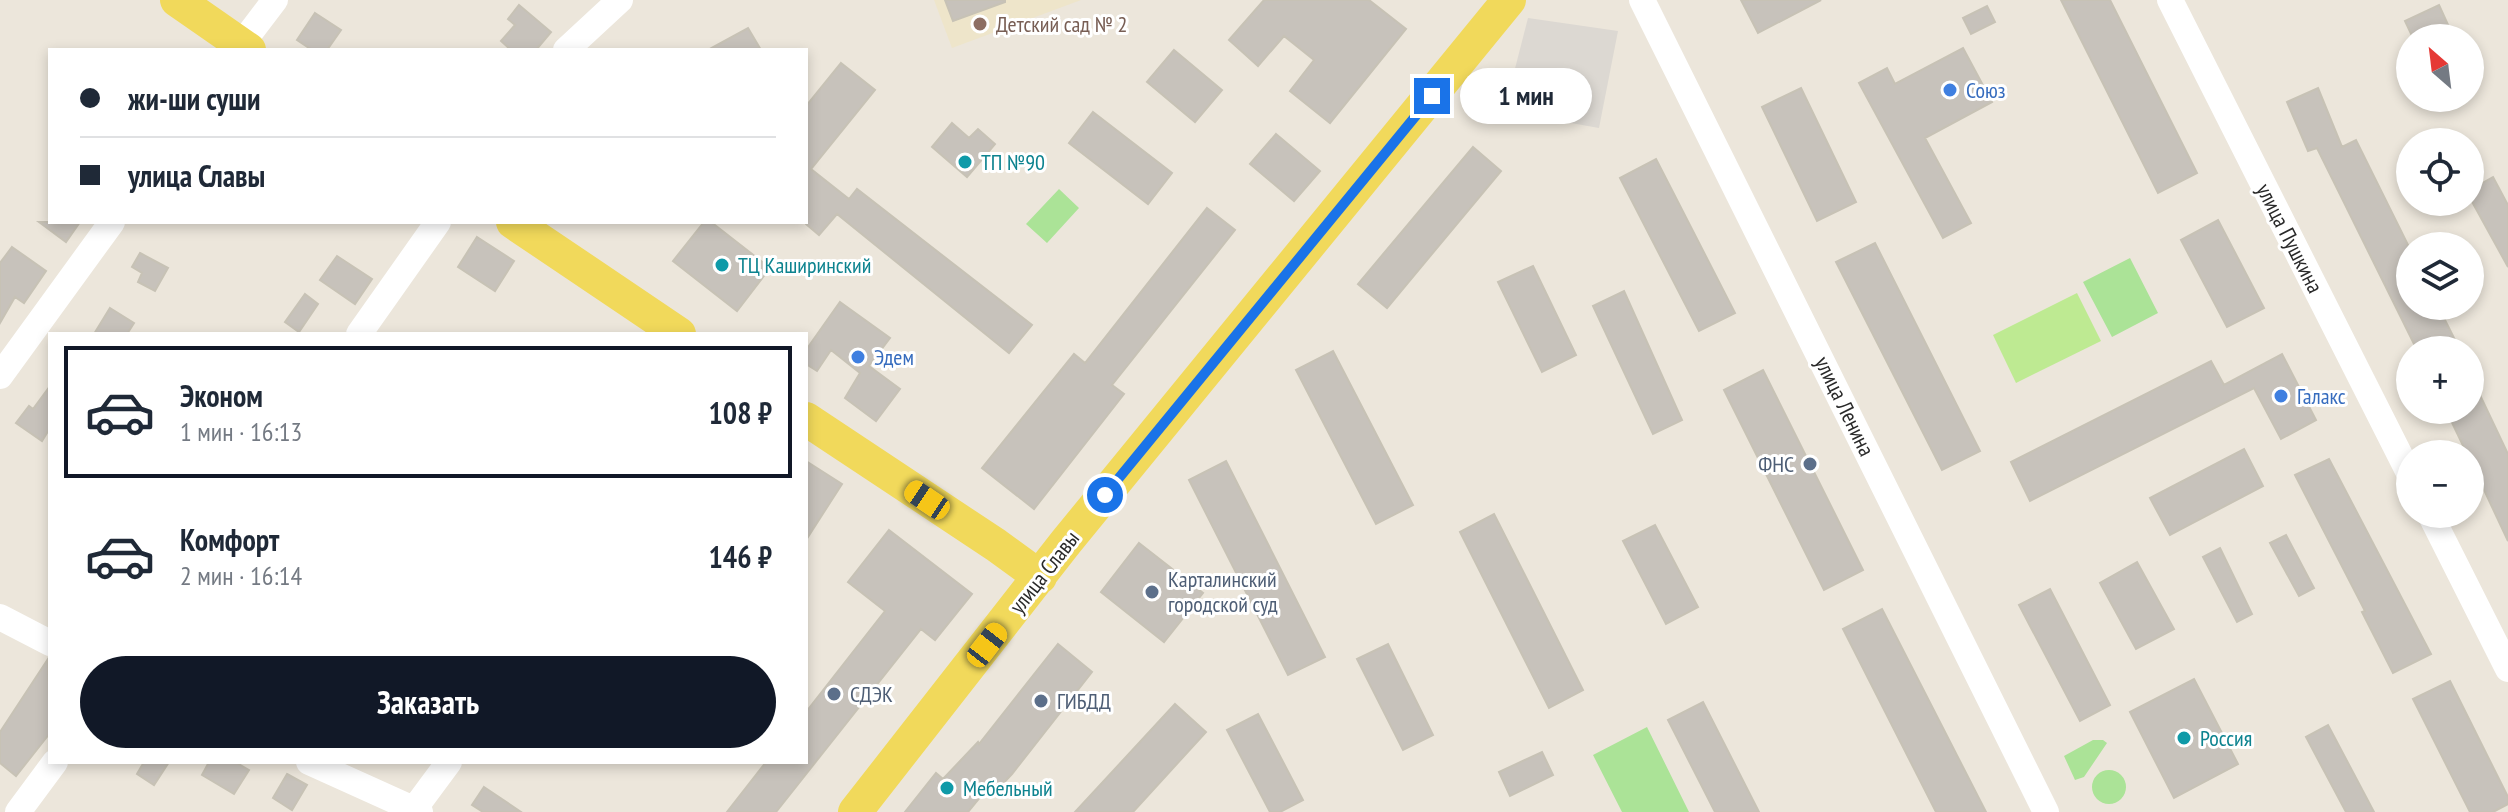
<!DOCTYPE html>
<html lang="ru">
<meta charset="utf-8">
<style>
body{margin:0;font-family:"PT Sans Narrow",sans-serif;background:#f6f6f7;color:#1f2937;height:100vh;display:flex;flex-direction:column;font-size:30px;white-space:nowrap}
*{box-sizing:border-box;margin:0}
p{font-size:26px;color:#747a83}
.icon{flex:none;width:44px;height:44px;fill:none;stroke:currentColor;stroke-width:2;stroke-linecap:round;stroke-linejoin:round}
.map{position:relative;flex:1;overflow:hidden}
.drawer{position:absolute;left:48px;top:332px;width:760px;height:432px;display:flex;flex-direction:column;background:#fff;border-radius:0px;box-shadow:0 4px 12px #0003}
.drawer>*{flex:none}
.guide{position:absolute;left:48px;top:48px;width:760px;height:176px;border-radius:0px;box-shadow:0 4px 12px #0003;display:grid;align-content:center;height:176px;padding:0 32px;background:#fff}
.needle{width:52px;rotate:332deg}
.tools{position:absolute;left:2396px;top:24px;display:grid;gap:16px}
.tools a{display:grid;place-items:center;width:88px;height:88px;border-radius:50%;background:#fff;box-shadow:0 4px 12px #0003;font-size:40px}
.end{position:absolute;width:36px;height:36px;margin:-18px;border:10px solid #1a73e8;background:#fff;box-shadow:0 0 0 4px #fff}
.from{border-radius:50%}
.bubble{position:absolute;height:56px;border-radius:28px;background:#fff;box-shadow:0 4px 12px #0003;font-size:26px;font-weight:700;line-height:56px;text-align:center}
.car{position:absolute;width:24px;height:48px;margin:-24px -12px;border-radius:10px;box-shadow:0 0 6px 2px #0007;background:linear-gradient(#f5c518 24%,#345 0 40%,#f5c518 0 76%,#345 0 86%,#f5c518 0)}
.guide b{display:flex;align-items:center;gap:28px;height:76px;font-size:30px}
.guide b+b{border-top:2px solid #e0e1e3}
.guide i{width:20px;height:20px;background:#1f2937}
ul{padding:14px 0 0;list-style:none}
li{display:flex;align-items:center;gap:24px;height:132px;margin:0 16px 12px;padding:0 16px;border:4px solid transparent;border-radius:0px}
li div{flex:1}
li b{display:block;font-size:30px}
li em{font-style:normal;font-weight:700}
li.active{border-color:#111827}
li>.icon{width:72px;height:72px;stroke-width:1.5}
.primary-button{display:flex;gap:16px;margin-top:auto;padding:16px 32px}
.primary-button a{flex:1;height:92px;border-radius:48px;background:#111827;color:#fff;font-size:32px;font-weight:700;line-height:92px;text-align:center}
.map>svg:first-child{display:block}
.education{fill:#eee5ca}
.green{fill:#abe397}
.pitch{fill:#beea92}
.plaza{fill:#dcd8d2}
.building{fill:#c7c2bb;stroke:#c7c2b5;stroke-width:2}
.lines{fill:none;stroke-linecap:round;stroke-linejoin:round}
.minor{stroke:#fff;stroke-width:26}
.major{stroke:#f1d95b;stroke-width:34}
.route{stroke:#1a73e8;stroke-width:10}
.education-dot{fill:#8d6e63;stroke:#fff;stroke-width:3}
.shop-dot{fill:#3f7fe0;stroke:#fff;stroke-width:3}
.culture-dot{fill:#0f9aa8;stroke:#fff;stroke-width:3}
.service-dot{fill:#5c6f8a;stroke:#fff;stroke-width:3}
.labels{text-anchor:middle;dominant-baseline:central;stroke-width:6;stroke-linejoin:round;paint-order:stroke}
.education-label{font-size:22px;fill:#785e54;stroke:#fff;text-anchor:start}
.shop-label{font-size:22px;fill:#366cbe;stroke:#fff;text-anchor:start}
.culture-label{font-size:22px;fill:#0d838f;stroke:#fff;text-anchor:start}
.street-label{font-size:22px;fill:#292929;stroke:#fff}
.service-label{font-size:22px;fill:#4e5e75;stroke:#fff;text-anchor:start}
</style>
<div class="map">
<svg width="2508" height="812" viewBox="0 0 2508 812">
<rect width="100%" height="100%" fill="#ece6db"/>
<path class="education" d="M934,0H1081L952,48Z"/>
<path class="green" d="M1059,189L1079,208L1047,243L1026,224Z
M2130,258L2158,313L2112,337L2083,282Z
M1647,727L1689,812H1622L1593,755Z
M2093,740H2103L2107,743L2084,777L2075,780L2064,756Z
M2092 787a17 17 0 1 1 34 0a17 17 0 1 1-34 0Z"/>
<path class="pitch" d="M2077,293L2101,341L2016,383L1993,335Z"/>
<path class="plaza" d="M1528,18L1618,31L1599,128L1526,115L1510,88Z"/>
<path class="building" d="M945,0H1005V2L953,21Z
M1264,0H1369L1406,29L1330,123L1290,91L1314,60L1284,36L1258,66L1229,40Z
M1741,0H1821L1758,33Z
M2061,0H2110L2197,173L2158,193Z
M519,5L551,32L536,50H511L501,41L515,25L508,19Z
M2439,5L2454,38H2413L2405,21Z
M1987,6L1995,22L1971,34L1963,18Z
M315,13L341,30L327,50H312L297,40Z
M748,28L761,50H708Z
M1963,48L1992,102L1925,138L1971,223L1943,238L1859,83L1887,68L1895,84Z
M1174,50L1222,90L1195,122L1147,82Z
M841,63L875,90L811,169L849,199L857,189L1032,325L1009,353L837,214L819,235L806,224V106Z
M1801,88L1856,202L1817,221L1762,107Z
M2318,88L2342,147L2356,140L2410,249V306H2438L2460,350H2417L2317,148L2308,151L2287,102Z
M1093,112L1172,173L1148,204L1069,143Z
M952,123L969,138L978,129L995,144L967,177L932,147Z
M1276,134L1320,171L1294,201L1250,164Z
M1473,147L1501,171L1387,308L1358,284Z
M1656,159L1735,313L1699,331L1620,178Z
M2493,177L2508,205V267L2470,198V190Z
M1207,208L1235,230L1112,385L1124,394L1034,509L982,468L1074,354L1085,363Z
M2218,220L2264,308L2227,327L2181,240Z
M39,222H80L66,242Z
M704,222H711L770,268L737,311L673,261Z
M477,237L514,261L495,291L458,267Z
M1875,243L1980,451L1942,470L1836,262Z
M12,247L46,271L24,303L15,297L0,323V263Z
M140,253L168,268L155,291L138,282L142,273L132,267Z
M337,256L372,279L355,304L320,280Z
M1533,266L1576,355L1542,372L1498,282Z
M1624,291L1682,420L1653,434L1593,306Z
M305,294L318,304L299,332L285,322Z
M840,302L890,338L869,366L900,389L876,421L845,398L860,373L831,350L817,371L806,364V350Z
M110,308L134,323L127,334H94Z
M1333,351L1413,505L1376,524L1296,370Z
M2282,354L2316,420L2281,439L2254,388L2030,501L2011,462L2211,361L2224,385Z
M1763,370L1863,570L1824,590L1724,390Z
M2470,374L2508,454V541L2470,460V454H2467L2446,410H2470Z
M50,386V428L42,441L16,423L29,406L33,409Z
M2244,449L2263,486L2170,535L2150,498Z
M2329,459L2431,654L2393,673L2362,612L2365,611L2295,475Z
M806,461L842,484L806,540Z
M1226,461L1325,657L1288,675L1189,480Z
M1494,514L1583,690L1549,708L1460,532Z
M1655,525L1698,607L1666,624L1623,541Z
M889,530L972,594L935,640L921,629L776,812H727L766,762H806V712L885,611L848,582Z
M2286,535L2314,588L2299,596L2270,543Z
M1139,543L1203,593L1164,642L1101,592Z
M2220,548L2252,614L2237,622L2203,557Z
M2137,562L2174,629L2136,649L2100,583Z
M2050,589L2110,705L2080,721L2019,605Z
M1882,609L1986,812H1936L1843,629Z
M1058,644L1092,672L1012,774L996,791L990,785L968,812H905L936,773L943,779L978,742L979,744Z
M1388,644L1433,735L1403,750L1357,659Z
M48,659L50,733L16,776L0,763V732Z
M2194,679L2238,764L2174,798L2130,712Z
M2450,681L2508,797V804L2493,812H2470L2413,699Z
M1703,702L1759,812H1715L1668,720Z
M1175,704L1206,732L1133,812H1075Z
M1258,714L1303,800L1280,812H1270L1227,730Z
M2328,725L2374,812H2346L2306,737Z
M1542,752L1553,775L1510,796L1499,772Z
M144,762H169L154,785L137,774Z
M209,762H235L249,770L234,794L202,775Z
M287,774L307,785L292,810L273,798Z
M484,787L521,812H483L472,805Z"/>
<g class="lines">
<path class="minor" d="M1642,0L2046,812
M2170,0L2410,475
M237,50L275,0
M566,50L620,0
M359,334L438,222
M0,376L112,222
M2430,514L2508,669
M0,617L50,643
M309,762L420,812
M18,812L55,762
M412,812L449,762"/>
<path class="major" d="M177,0L249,50
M513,222L679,334
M806,419L996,545L1040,577
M855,812L1066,542L1509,0"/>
</g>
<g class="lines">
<path class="route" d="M1105,495L1432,96"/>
</g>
<circle class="education-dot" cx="980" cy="24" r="8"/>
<g class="shop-dot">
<circle cx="1950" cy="90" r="8"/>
<circle cx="858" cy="357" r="8"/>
<circle cx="2281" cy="396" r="8"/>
</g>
<g class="culture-dot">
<circle cx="965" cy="162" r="8"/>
<circle cx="722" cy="265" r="8"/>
<circle cx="2184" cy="738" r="8"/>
<circle cx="947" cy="788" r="8"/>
</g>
<g class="service-dot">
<circle cx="1810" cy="464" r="8"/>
<circle cx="1152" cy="592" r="8"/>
<circle cx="834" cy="694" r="8"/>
<circle cx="1041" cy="701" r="8"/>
</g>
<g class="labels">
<g class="education-label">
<text x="996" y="24">Детский сад № 2</text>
</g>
<g class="shop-label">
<text x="1966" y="90">Союз</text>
<text x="874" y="357">Эдем</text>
<text x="2297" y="396">Галакс</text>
</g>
<g class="culture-label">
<text x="981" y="162">ТП №90</text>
<text x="738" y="265">ТЦ Каширинский</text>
<text x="2200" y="738">Россия</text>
<text x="963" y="788">Мебельный</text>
</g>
<g class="street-label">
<text transform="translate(2290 238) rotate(63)">улица Пушкина</text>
<text transform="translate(1845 406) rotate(64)">улица Ленина</text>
<text transform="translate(1044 572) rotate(-52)">улица Славы</text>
</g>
<g class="service-label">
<text x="1794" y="464" text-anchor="end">ФНС</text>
<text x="1168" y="579">Карталинский<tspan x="1168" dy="25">городской суд</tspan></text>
<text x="850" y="694">СДЭК</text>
<text x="1057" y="701">ГИБДД</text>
</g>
</g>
</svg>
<div class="tools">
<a><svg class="needle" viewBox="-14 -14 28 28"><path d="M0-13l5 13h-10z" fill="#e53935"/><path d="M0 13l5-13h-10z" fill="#747a83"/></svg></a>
<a><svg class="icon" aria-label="locate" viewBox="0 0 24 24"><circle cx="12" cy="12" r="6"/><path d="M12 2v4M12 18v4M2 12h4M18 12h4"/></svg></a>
<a><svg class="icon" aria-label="layers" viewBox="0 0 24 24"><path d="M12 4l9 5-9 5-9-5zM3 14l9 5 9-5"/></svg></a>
<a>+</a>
<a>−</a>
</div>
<i class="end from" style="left:1105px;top:495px"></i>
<i class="end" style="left:1432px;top:96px"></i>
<div class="bubble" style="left:1460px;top:68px;width:132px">1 мин</div>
<i class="car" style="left:927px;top:500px;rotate:304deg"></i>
<i class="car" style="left:987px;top:645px;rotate:38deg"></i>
<div class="guide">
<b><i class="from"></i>жи-ши суши</b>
<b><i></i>улица Славы</b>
</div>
<section class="drawer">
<ul>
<li class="active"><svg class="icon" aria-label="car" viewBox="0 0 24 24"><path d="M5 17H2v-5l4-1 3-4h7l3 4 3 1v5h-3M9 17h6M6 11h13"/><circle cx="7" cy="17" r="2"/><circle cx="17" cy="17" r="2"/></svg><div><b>Эконом</b><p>1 мин · 16:13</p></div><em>108 ₽</em></li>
<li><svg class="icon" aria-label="car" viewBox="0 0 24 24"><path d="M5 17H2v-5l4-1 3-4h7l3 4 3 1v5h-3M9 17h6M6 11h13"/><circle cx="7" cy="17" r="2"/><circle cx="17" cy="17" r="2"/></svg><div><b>Комфорт</b><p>2 мин · 16:14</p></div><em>146 ₽</em></li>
</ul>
<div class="primary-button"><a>Заказать</a></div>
</section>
</div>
